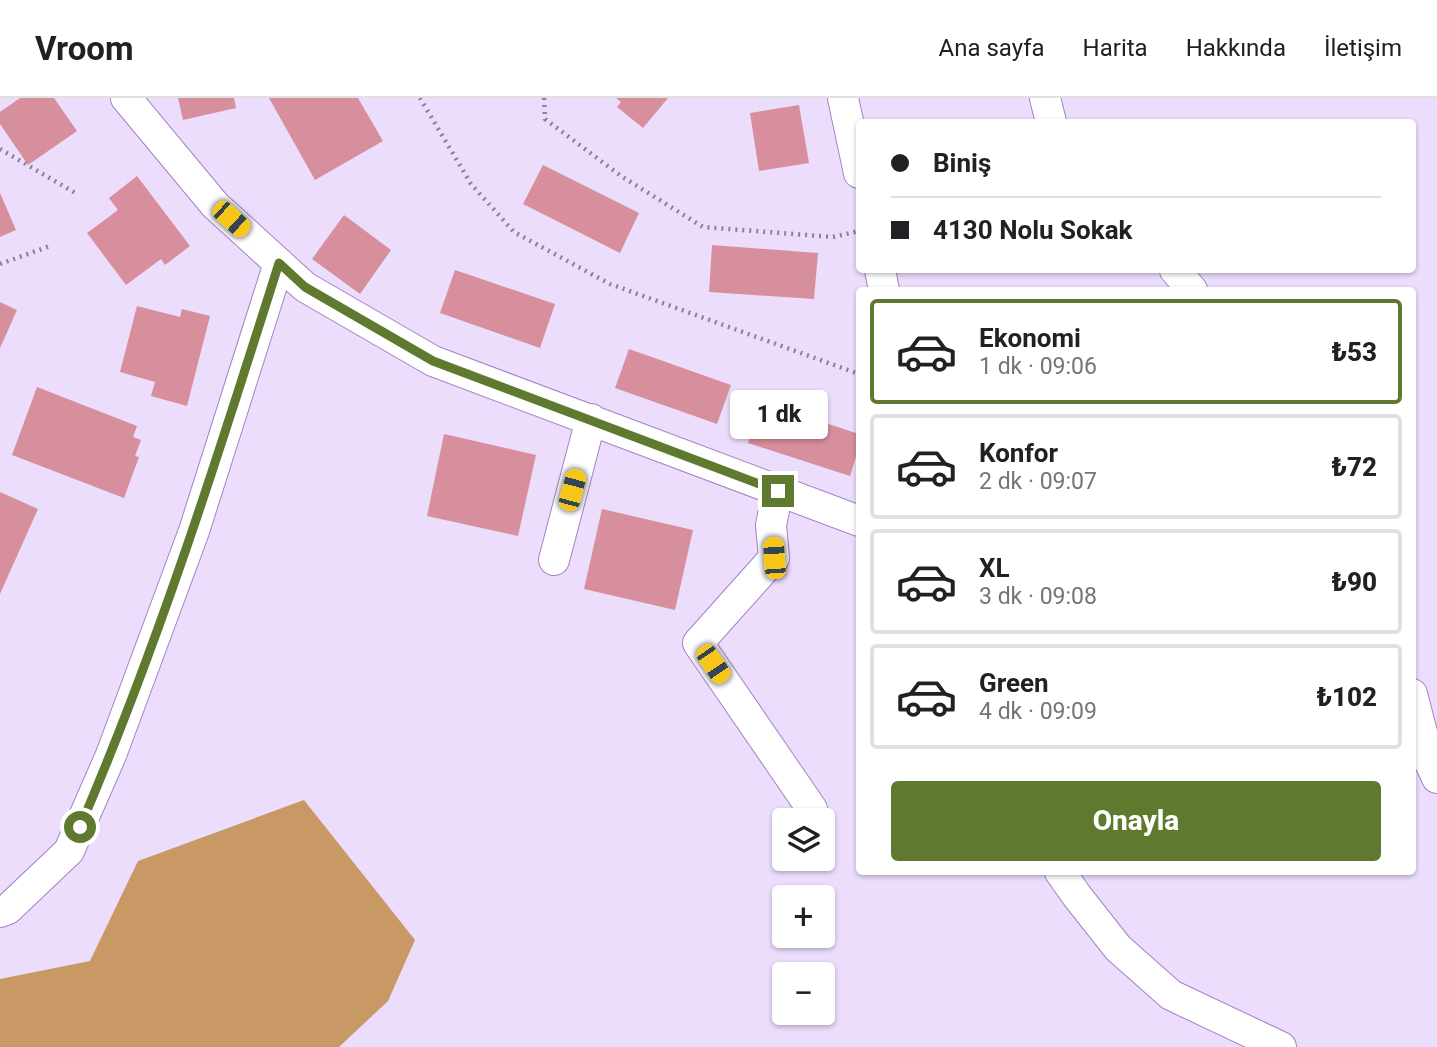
<!DOCTYPE html>
<html lang="tr">
<meta charset="utf-8">
<style>
body{margin:0;font-family:Roboto,sans-serif;background:#f2f2f2;color:#202124;height:100vh;display:flex;flex-direction:column;font-size:26px;white-space:nowrap}
*{box-sizing:border-box;margin:0}
p{font-size:23px;color:#757577}
.icon{flex:none;width:38px;height:38px;fill:none;stroke:currentColor;stroke-width:2;stroke-linecap:round;stroke-linejoin:round}
.map{position:relative;flex:1;overflow:hidden}
.sheet{position:absolute;left:856px;top:189px;width:560px;height:588px;display:flex;flex-direction:column;background:#fff;border-radius:7px;box-shadow:0 2px 5px #0004}
.sheet>*{flex:none}
.banner{position:absolute;left:856px;top:21px;width:560px;height:154px;border-radius:7px;box-shadow:0 2px 5px #0004;display:grid;align-content:center;height:154px;padding:0 35px;background:#fff}
.tools{position:absolute;left:772px;top:710px;display:grid;gap:14px}
.tools a{display:grid;place-items:center;width:63px;height:63px;border-radius:7px;background:#fff;box-shadow:0 2px 5px #0004;font-size:35px}
.end{position:absolute;width:32px;height:32px;margin:-16px;border:9px solid #5f7a2f;background:#fff;box-shadow:0 0 0 4px #fff}
.from{border-radius:50%}
.bubble{position:absolute;height:49px;border-radius:7px;background:#fff;box-shadow:0 2px 5px #0004;font-size:23px;font-weight:800;line-height:49px;text-align:center}
.car{position:absolute;width:21px;height:42px;margin:-21px -10px;border-radius:9px;box-shadow:0 0 5px 2px #0007;background:linear-gradient(#f5c518 24%,#345 0 40%,#f5c518 0 76%,#345 0 86%,#f5c518 0)}
.banner b{display:flex;align-items:center;gap:24px;height:66px;font-size:26px}
.banner b+b{border-top:2px solid #e0e0e0}
.banner i{width:18px;height:18px;background:#202124}
ul{padding:12px 0 0;list-style:none}
li{display:flex;align-items:center;gap:21px;height:105px;margin:0 14px 10px;padding:0 21px;border:4px solid #e0e0e0;border-radius:7px}
li div{flex:1}
li b{display:block;font-size:26px}
li em{font-style:normal;font-weight:800}
li.current{border-color:#5f7a2f}
li>.icon{width:63px;height:63px;stroke-width:1.5}
.action{display:flex;gap:14px;margin-top:auto;padding:14px 35px}
.action a{flex:1;height:80px;border-radius:7px;background:#5f7a2f;color:#fff;font-size:28px;font-weight:800;line-height:80px;text-align:center}
header{display:flex;align-items:center;gap:42px;box-sizing:border-box;height:98px;padding:0 35px;background:#fff;border-bottom:2px solid #e0e0e0}
header strong{font-size:33px}
nav{display:flex;gap:38px;margin-inline-start:auto;font-size:24px}
.map>svg:first-child{display:block}
.forest{fill:#c89865}
.building{fill:#d78f9d}
.lines{fill:none;stroke-linecap:round;stroke-linejoin:round}
.minor-casing{stroke:#a481c7;stroke-width:32}
.path{stroke:#8c7e9c;stroke-width:4.5;stroke-dasharray:2 5;stroke-linecap:butt}
.minor{stroke:#fff;stroke-width:30}
.route{stroke:#5f7a2f;stroke-width:9}
</style>
<header>
<strong>Vroom</strong>
<nav><a>Ana sayfa</a><a>Harita</a><a>Hakkında</a><a>İletişim</a></nav>
</header>
<div class="map">
<svg width="1437" height="949" viewBox="0 0 1437 949">
<rect width="100%" height="100%" fill="#ebddfb"/>
<path class="forest" d="M304,702L415,842L388,903L339,949H0V881L90,863L138,763Z"/>
<path class="building" d="M20,0H54L77,33L28,67L0,26V14Z
M178,0H234L236,10L183,22Z
M269,0H358L383,43L315,82Z
M616,0H668L643,30L617,9L621,4Z
M799,7L809,65L759,73L750,15Z
M543,67L639,115L620,155L523,106Z
M137,78L190,148L165,167L161,161L126,187L87,135L118,112L109,100Z
M0,95L16,132L0,139Z
M344,117L391,152L360,196L312,161Z
M712,147L818,155L814,201L709,194Z
M455,172L555,206L540,250L440,215Z
M0,204L17,212L0,250Z
M137,208L180,219L182,211L210,218L187,308L151,298L155,284L120,274Z
M629,251L731,287L717,326L615,290Z
M37,289L137,328L133,339L141,342L135,358L139,359L124,400L12,357Z
M761,304L859,336V349L850,378L748,345Z
M444,336L536,357L518,438L427,418Z
M0,394L38,411L0,496Z
M602,411L693,432L675,512L584,491Z"/>
<g class="lines">
<defs>
<path id="minor" d="M126,0L215,107L305,189L433,263L859,423
M843,0L859,75
M1045,0L1051,24
M880,172L884,192
M1175,172L1192,192
M778,393L771,427L774,460L698,545L812,711
M554,462L591,321
M1412,596L1430,665L1437,680
M1060,774L1077,798L1118,850L1171,897L1281,949
M0,814L8,811L69,753L111,657L194,433L279,165"/>
</defs>
<use href="#minor" class="minor-casing"/>
<path class="path" d="M420,0L471,86L514,134L610,186L859,276
M544,0L545,21L621,78L703,129L833,139L859,133
M0,51L77,96
M0,166L50,148"/>
<use href="#minor" class="minor"/>
</g>
<g class="lines">
<path class="route" d="M80,729C159,545 219,355 279,165L305,189L433,263L778,393"/>
</g>
</svg>
<div class="tools">
<a><svg class="icon" aria-label="layers" viewBox="0 0 24 24"><path d="M12 4l9 5-9 5-9-5zM3 14l9 5 9-5"/></svg></a>
<a>+</a>
<a>−</a>
</div>
<i class="end from" style="left:80px;top:729px"></i>
<i class="end" style="left:778px;top:393px"></i>
<div class="bubble" style="left:730px;top:292px;width:98px">1 dk</div>
<i class="car" style="left:231px;top:121px;rotate:132deg"></i>
<i class="car" style="left:572px;top:392px;rotate:15deg"></i>
<i class="car" style="left:774px;top:460px;rotate:356deg"></i>
<i class="car" style="left:713px;top:566px;rotate:146deg"></i>
<div class="banner">
<b><i class="from"></i>Biniş</b>
<b><i></i>4130 Nolu Sokak</b>
</div>
<section class="sheet">
<ul>
<li class="current"><svg class="icon" aria-label="car" viewBox="0 0 24 24"><path d="M5 17H2v-5l4-1 3-4h7l3 4 3 1v5h-3M9 17h6M6 11h13"/><circle cx="7" cy="17" r="2"/><circle cx="17" cy="17" r="2"/></svg><div><b>Ekonomi</b><p>1 dk · 09:06</p></div><em>₺53</em></li>
<li><svg class="icon" aria-label="car" viewBox="0 0 24 24"><path d="M5 17H2v-5l4-1 3-4h7l3 4 3 1v5h-3M9 17h6M6 11h13"/><circle cx="7" cy="17" r="2"/><circle cx="17" cy="17" r="2"/></svg><div><b>Konfor</b><p>2 dk · 09:07</p></div><em>₺72</em></li>
<li><svg class="icon" aria-label="car" viewBox="0 0 24 24"><path d="M5 17H2v-5l4-1 3-4h7l3 4 3 1v5h-3M9 17h6M6 11h13"/><circle cx="7" cy="17" r="2"/><circle cx="17" cy="17" r="2"/></svg><div><b>XL</b><p>3 dk · 09:08</p></div><em>₺90</em></li>
<li><svg class="icon" aria-label="car" viewBox="0 0 24 24"><path d="M5 17H2v-5l4-1 3-4h7l3 4 3 1v5h-3M9 17h6M6 11h13"/><circle cx="7" cy="17" r="2"/><circle cx="17" cy="17" r="2"/></svg><div><b>Green</b><p>4 dk · 09:09</p></div><em>₺102</em></li>
</ul>
<div class="action"><a>Onayla</a></div>
</section>
</div>
